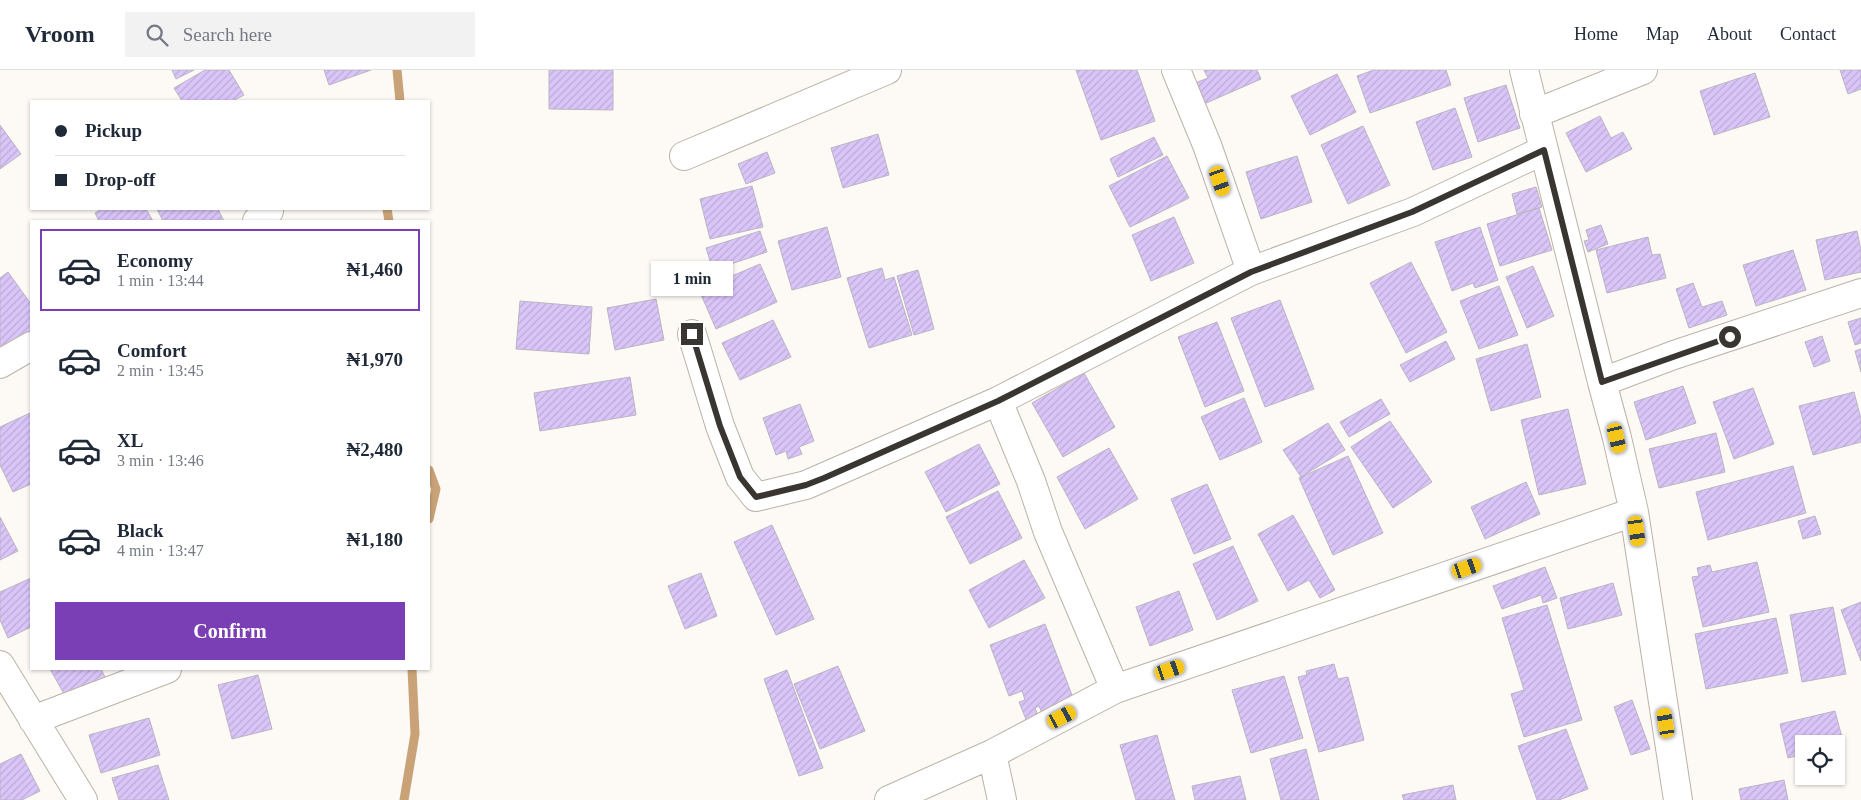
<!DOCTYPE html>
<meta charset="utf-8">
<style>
body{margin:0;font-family:Georgia,serif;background:#f2f2f3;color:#1f2937;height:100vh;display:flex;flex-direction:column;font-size:19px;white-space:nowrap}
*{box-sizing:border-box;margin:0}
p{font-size:16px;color:#747a83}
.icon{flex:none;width:28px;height:28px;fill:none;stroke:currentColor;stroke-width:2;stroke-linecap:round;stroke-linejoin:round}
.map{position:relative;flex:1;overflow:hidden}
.panel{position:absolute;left:30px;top:150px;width:400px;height:450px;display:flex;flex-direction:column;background:#fff;border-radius:0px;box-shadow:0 1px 4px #0004}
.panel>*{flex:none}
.top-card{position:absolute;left:30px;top:30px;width:400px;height:110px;border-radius:0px;box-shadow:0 1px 4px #0004;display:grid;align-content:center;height:110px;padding:0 25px;background:#fff}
.buttons{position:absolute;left:1795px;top:665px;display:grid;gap:10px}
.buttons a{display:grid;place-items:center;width:50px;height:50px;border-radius:0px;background:#fff;box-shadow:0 1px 4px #0004;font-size:25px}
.end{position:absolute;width:22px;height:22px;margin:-11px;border:6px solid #393531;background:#fff;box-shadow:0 0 0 2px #fff}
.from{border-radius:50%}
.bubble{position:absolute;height:35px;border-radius:0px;background:#fff;box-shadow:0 1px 4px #0004;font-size:16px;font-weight:700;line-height:35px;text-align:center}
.car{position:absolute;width:15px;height:30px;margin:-15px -8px;border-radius:6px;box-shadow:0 0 4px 1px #0007;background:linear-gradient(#f5c518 24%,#345 0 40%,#f5c518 0 76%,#345 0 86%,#f5c518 0)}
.top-card b{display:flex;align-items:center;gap:18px;height:48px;font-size:19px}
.top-card b+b{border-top:1px solid #e0e1e3}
.top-card i{width:12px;height:12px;background:#1f2937}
ul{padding:9px 0 0;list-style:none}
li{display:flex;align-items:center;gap:15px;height:82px;margin:0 10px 8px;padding:0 15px;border:2px solid transparent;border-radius:0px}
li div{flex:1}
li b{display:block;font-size:19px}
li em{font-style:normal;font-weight:700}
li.selected{border-color:#7a3fb5}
li>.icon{width:45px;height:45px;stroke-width:1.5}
.cta{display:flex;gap:10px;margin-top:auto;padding:10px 25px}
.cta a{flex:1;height:58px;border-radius:0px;background:#7a3fb5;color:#fff;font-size:20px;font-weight:700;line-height:58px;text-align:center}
header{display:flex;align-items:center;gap:30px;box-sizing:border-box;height:70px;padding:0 25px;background:#fff;border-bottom:1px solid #e0e1e3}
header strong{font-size:24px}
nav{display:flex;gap:28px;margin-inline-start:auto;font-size:18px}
.search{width:350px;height:45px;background:#f2f2f3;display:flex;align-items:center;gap:12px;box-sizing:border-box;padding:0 18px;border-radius:0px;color:#747a83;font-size:19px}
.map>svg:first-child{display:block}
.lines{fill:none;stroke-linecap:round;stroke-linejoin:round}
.stream{stroke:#caa278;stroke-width:9}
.building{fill:url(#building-hatch);stroke:#bab5c1}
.minor-casing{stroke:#bcb2a7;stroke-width:30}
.minor{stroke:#fff;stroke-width:28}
.route{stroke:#393531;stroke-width:6}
</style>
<header>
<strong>Vroom</strong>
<div class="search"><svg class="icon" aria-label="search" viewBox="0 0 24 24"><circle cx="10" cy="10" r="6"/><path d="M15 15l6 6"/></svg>Search here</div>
<nav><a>Home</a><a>Map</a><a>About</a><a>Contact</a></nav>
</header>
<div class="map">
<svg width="1861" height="730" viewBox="0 0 1861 730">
<defs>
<pattern id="building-hatch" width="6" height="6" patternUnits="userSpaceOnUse" patternTransform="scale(1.25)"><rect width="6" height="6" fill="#dac5f9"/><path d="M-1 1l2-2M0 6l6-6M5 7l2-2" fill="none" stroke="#bcaad6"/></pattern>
</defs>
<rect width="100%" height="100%" fill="#fdf9f5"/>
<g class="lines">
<path class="stream" d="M397,0L400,31
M387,139L389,151
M429,400L436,419L429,449
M404,730L415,664L412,599"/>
</g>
<path class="building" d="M172,0H194L176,9Z
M205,0H229L244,25L233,31H182L174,18Z
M324,0H371L329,15Z
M549,0H613V40L549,39Z
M1076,0H1137L1155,51L1101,70Z
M1204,0H1257L1261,9L1204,34L1195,13L1208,8Z
M1374,0H1446L1451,15L1370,43L1357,6Z
M1840,0H1861V19L1848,24Z
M1755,3L1770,47L1714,65L1700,21Z
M1337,4L1356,42L1310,65L1291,26Z
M1506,15L1520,58L1478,72L1464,28Z
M1455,38L1472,87L1433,100L1416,52Z
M1600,46L1611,68L1623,62L1632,79L1586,102L1566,63Z
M0,55L21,84L0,99Z
M1363,56L1390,115L1348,134L1321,75Z
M878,64L889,105L843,118L831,78Z
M1154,67L1163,85L1118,107L1110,89Z
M767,82L775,103L746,114L738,94Z
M1167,86L1189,128L1130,157L1109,116Z
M1297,86L1312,132L1261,149L1246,102Z
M752,116L763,157L710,169L700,129Z
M1536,117L1542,137L1517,144L1512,124Z
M1539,138L1552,180L1500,196L1487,154Z
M102,139H146L153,151H99L95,143Z
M157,139H218L224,151H163Z
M1174,147L1194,193L1151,211L1132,165Z
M1601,155L1608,174L1588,182L1584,171L1589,170L1586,160Z
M827,157L841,207L792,220L778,171Z
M1480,157L1498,210L1475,218L1473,213L1452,221L1435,172Z
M760,161L767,182L713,200L706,178Z
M1857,161L1861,180V202L1825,210L1816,170Z
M1648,167L1652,185L1660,184L1666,208L1607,223L1596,180Z
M1793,180L1806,220L1756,236L1743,195Z
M1411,192L1447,262L1406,283L1370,213Z
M760,194L777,232L716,259L699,220Z
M1533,196L1554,246L1527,258L1506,207Z
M882,198L885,210L894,207L912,265L869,278L847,208Z
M918,200L934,259L914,265L897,206Z
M8,202L31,234V267L7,285L0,275V208Z
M1693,213L1702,237L1722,231L1727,245L1689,258L1676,219Z
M1499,216L1518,265L1479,279L1460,231Z
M656,229L664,270L615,280L607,238Z
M1280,230L1314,319L1265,337L1231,248Z
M520,231L592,237L589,284L516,279Z
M1861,248V273L1855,275L1848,252Z
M773,250L791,287L740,310L722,273Z
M1217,252L1244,321L1205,337L1178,267Z
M1822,266L1830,291L1814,297L1805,272Z
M1446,271L1455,289L1410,312L1400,295Z
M1527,274L1541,327L1491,341L1476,289Z
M1861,279V302L1855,281Z
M1084,303L1115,357L1063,387L1032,333Z
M630,307L636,345L540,361L534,323Z
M1683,316L1696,353L1646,370L1634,332Z
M1753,318L1774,374L1734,389L1713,332Z
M1854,322L1861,349V372L1813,385L1799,336Z
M1244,328L1262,372L1220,390L1201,347Z
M1381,329L1390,344L1349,367L1340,352Z
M800,334L814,371L799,377L802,384L788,389L786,381L776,385L763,348Z
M1568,339L1586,414L1539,425L1521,350Z
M30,343L31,346V414L13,422L0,395V357Z
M1390,351L1432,412L1393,438L1351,377Z
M1328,353L1345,380L1301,407L1283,380Z
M1716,363L1725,402L1659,418L1649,379Z
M979,374L1000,414L946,442L925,402Z
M1109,378L1138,429L1085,459L1057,407Z
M1348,386L1383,463L1333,485L1299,408Z
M1793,396L1806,443L1708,470L1696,422Z
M1526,412L1540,444L1485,469L1471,437Z
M1207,414L1231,469L1194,484L1171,429Z
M998,421L1022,468L970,494L946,447Z
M1293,445L1335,520L1320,528L1309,510L1288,521L1258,464Z
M1815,446L1821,464L1803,469L1798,451Z
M0,447L18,481L0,490Z
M772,455L814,549L776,565L734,472Z
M1233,476L1258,531L1217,550L1193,494Z
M1024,490L1045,528L989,558L969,520Z
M1757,492L1769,542L1703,557L1692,507L1699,506L1697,498L1710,495L1712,502Z
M1545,497L1557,528L1543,533L1541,525L1502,539L1493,516Z
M701,503L717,546L685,559L668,516Z
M31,508V557L8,568L0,550V522Z
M1613,513L1622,545L1568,559L1560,528Z
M1179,521L1193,560L1150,576L1136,537Z
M1861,532V591L1841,540Z
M1547,535L1582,650L1524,667L1511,624L1524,620L1502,548Z
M1833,537L1846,604L1802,612L1790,545Z
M1776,548L1788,603L1706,619L1695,564Z
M1045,554L1075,633L1043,646L1039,636L1035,638L1039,648L1027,652L1019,632L1025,630L1022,621L1009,626L990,575Z
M1334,594L1338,609L1348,607L1364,670L1319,682L1298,607L1307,605L1306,601Z
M838,596L865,661L820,679L794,614Z
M50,599H101L106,609L68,631Z
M787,600L823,698L799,706L764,609Z
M258,605L272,659L232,669L218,615Z
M1284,606L1303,668L1251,683L1232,620Z
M1632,630L1650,679L1631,685L1614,637Z
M1835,641L1844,675L1836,677V674H1804V684L1788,688L1780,654Z
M149,648L160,685L101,703L89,665Z
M1566,659L1588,719L1559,730H1537L1518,676Z
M1157,665L1175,730H1136L1120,675Z
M1306,679L1319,730H1281L1270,689Z
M21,684L40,721L22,730H0V694Z
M158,695L169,730H119L112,708Z
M1240,706L1246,730H1195L1192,716Z
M1784,710L1788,730H1741L1739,719Z
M1453,715L1456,730H1404L1402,725Z"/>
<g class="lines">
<defs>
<path id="minor" d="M1176,0L1207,75L1251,201
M1524,0L1602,312
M1534,44L1643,0
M684,86L887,0
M257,151L269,141
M692,264L720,356L740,407L756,427L806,415L998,331L1251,201L1413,142L1544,80
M0,294L31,276
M998,331L1031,411L1048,462L1115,619
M0,595L83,730
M33,650L167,599
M992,684L1002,730
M889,730L992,684L1115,619L1634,442
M1678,730L1634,442L1617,368L1602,312L1674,285L1861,223"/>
</defs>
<use href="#minor" class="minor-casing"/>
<use href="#minor" class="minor"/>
</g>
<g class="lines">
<path class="route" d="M692,264L720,356L740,407L756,427L806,415L824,408L998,331L1251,202L1412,142L1544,80L1602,312L1730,267"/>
</g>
</svg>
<div class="buttons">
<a><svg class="icon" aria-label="locate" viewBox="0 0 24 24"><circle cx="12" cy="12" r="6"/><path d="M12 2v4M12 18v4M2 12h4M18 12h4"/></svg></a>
</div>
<i class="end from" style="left:1730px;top:267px"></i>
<i class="end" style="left:692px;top:264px"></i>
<div class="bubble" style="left:651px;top:191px;width:82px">1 min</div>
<i class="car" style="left:1220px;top:111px;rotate:161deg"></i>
<i class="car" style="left:1617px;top:368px;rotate:167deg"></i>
<i class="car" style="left:1637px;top:461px;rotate:172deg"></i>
<i class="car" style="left:1467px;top:498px;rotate:71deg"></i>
<i class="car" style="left:1170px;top:600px;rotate:71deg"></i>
<i class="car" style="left:1062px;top:647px;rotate:62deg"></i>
<i class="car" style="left:1666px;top:653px;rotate:351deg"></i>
<div class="top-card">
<b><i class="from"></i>Pickup</b>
<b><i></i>Drop-off</b>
</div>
<section class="panel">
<ul>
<li class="selected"><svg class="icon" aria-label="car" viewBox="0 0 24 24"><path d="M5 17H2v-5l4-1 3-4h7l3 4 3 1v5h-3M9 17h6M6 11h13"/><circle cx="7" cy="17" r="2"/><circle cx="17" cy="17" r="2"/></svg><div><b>Economy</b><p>1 min · 13:44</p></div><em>₦1,460</em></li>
<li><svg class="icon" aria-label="car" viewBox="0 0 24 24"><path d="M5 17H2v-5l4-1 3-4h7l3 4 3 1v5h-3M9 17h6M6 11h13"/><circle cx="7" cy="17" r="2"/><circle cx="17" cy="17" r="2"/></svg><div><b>Comfort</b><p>2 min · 13:45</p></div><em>₦1,970</em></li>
<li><svg class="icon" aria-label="car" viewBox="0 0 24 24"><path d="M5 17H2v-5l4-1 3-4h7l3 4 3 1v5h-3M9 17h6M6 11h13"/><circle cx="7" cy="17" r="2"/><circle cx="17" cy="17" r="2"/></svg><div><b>XL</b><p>3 min · 13:46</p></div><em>₦2,480</em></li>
<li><svg class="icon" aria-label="car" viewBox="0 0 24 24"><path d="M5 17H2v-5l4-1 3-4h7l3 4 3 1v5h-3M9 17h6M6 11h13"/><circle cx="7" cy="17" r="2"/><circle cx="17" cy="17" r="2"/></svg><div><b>Black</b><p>4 min · 13:47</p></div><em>₦1,180</em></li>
</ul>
<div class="cta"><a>Confirm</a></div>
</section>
</div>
